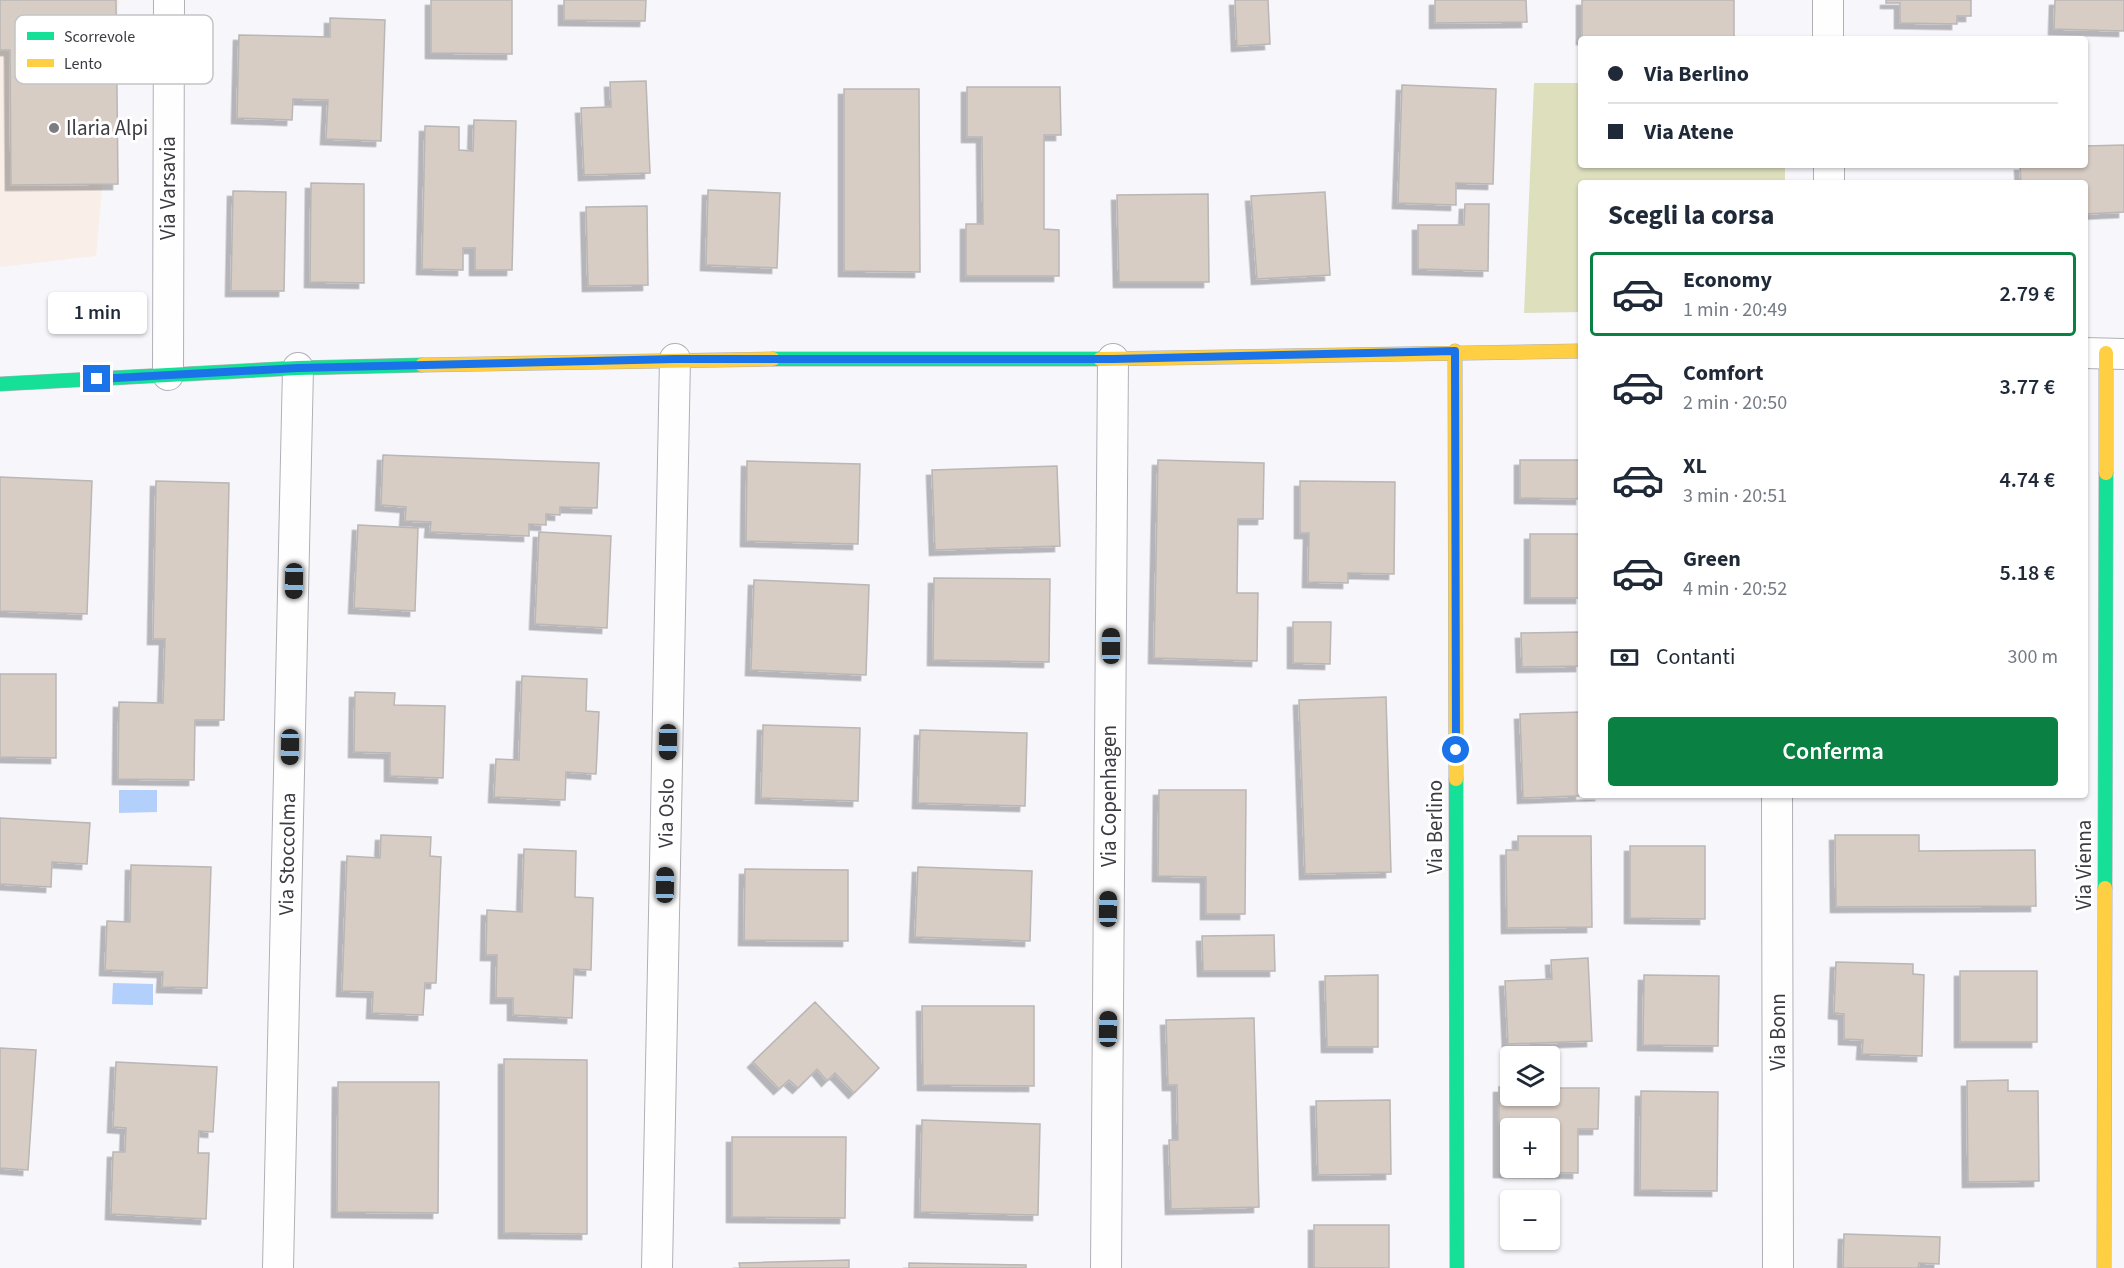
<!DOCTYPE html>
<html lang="it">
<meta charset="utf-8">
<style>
body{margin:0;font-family:"Source Sans 3",sans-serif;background:#f6f6f7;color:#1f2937;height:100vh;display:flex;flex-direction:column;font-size:22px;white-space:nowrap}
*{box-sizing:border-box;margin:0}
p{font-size:20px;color:#747a83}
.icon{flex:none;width:33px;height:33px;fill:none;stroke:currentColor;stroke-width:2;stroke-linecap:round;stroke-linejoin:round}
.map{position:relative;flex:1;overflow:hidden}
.sheet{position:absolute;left:1578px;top:180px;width:510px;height:618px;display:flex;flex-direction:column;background:#fff;border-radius:6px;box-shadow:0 2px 4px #0004}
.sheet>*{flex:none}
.top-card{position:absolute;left:1578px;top:36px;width:510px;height:132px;border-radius:6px;box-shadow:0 2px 4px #0004;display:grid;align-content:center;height:132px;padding:0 30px;background:#fff}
.buttons{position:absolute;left:1500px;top:1046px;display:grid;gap:12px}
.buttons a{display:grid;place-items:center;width:60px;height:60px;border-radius:6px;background:#fff;box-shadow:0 2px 4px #0004;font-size:30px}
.end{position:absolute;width:27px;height:27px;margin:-14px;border:8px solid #1a73e8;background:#fff;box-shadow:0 0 0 3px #fff}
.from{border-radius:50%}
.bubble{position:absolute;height:42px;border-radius:6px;background:#fff;box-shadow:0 2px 4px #0004;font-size:20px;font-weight:600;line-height:42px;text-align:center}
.car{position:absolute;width:18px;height:36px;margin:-18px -9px;border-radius:8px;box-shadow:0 0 4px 2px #0007;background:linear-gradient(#222 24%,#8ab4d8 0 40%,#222 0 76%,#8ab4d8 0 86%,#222 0)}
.top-card b{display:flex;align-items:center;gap:21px;height:57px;font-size:22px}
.top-card b+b{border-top:2px solid #e0e1e3}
.top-card i{width:15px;height:15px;background:#1f2937}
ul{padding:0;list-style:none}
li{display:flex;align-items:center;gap:18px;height:84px;margin:0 12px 9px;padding:0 18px;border:3px solid transparent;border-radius:6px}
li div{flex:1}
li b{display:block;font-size:22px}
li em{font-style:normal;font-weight:600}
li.on{border-color:#0b8043}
li>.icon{width:54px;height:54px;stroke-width:1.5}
h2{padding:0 30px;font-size:27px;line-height:72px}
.pay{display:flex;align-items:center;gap:15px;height:66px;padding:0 30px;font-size:22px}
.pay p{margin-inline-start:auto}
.action{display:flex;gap:12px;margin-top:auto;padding:12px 30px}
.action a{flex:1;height:69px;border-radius:6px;background:#0b8043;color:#fff;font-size:24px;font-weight:600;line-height:69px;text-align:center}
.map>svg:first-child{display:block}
.education{fill:#faeee8}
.green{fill:#dddfbd}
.water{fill:#b3d0fd}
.building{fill:#d8cdc4;stroke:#b9b6b5;stroke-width:1.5;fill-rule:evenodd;filter:url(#shadow)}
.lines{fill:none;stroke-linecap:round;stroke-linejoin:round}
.street-casing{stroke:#b1b0b6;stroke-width:32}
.fast-casing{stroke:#b1b0b6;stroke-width:15}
.slow-casing{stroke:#b1b0b6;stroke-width:15}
.street{stroke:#fefefe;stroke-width:30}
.fast{stroke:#16e098;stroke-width:14}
.slow{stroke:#ffcf43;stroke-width:14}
.route{stroke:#1a73e8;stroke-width:8}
.poi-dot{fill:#7d7c83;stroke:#fff;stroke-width:2}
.labels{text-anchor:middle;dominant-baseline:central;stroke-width:6;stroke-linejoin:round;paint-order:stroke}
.poi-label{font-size:21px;fill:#3c3a42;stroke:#fff;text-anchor:start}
.street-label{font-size:21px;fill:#3c3a42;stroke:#fff}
.key{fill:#fff;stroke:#c4c4c6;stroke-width:1.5}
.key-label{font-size:16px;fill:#3c3a42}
</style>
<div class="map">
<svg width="2124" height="1268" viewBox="0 0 2124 1268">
<defs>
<filter id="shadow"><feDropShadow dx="-5.5" dy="5.5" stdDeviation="0" flood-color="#0004"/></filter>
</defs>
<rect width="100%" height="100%" fill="#f7f6fb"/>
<path class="education" d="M0,0H119L96,256L0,267Z"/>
<path class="green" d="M1534,83H1581V165H1785V183H1581V312L1524,313Z"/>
<path class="water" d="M119,790H157V812L119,813Z
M113,983L153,984V1005L112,1004Z"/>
<path class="building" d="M0,0H116L118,184L11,185L10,50H0Z
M431,0H512V54L431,53Z
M564,0H646L645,21L564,20Z
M1235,0H1268L1270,44L1237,46Z
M1435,0H1526L1527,22L1435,23Z
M1582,0H1734V39H1582Z
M1886,0H1971V16H1957V24L1900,23V3H1886Z
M2055,0H2124V31L2054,29Z
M330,18L385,20L381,141L326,139L328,100L293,99L292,120L237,118L239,35L330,37Z
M646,81L650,173L584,175L581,108L611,107L610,82Z
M1402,85L1496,89L1493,184L1456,183V205L1398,203Z
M967,87H1060L1061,135H1044V229L1059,230V276H966V224H983L982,137H967Z
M844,89H919L920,272L844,271Z
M474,120L516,121L512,270H475V248H463V270L422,269L425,126L459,127V150L473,151Z
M2124,145V212L2085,214V183H2021L2020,165H2085V146Z
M311,183L364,184V283L310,282Z
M708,190L780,193L777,268L706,265Z
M233,191L286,192L284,291H231Z
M1325,192L1330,275L1257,279L1251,196Z
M1208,194L1209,282H1119L1117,195Z
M1465,204H1489L1488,271L1418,269V225H1464Z
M647,206L648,285L588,286L586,207Z
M383,455L599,463L597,508L560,507V515L546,514V525L529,524V536L430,532L431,522L405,521L406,507L381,505Z
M1158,460L1264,463L1263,519H1238L1237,593H1258L1257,661L1154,658Z
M1520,460H1581V499L1520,498Z
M747,461L860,464L858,544L746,541Z
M1057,466L1060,546L935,550L932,470Z
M0,477L92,481L87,614L0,611Z
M156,481L229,483L224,720H195L194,780L118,779L119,702L163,703L165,639H153Z
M1300,481L1395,482L1394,574L1348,573V583L1308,582L1309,533H1300Z
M358,525L418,528L415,611L354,608Z
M539,532L611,536L607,628L535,624Z
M1530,534H1581V598H1530Z
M934,578L1050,579L1049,662L933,660Z
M754,580L869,585L866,675L751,670Z
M1293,622H1331L1330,664L1293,663Z
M1581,632V666L1522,667L1521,633Z
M0,674H56V758L0,757Z
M522,676L587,679L586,711L599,712L596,774L566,772L565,800L494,797L496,759L519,760Z
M355,692L395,693L394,705L445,706L443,778L390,776V753L354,752Z
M1386,697L1391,872L1305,874L1299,700Z
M1581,712V795H1601L1523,798L1520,714Z
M763,725L860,728L858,801L761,798Z
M920,730L1027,733L1025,806L918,803Z
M1159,790H1246L1245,914H1206V877L1158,876Z
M0,818L90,823L87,864L52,862L51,887L0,884Z
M381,835L431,837L430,856L441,857L436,983H425L423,1015L372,1013L373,992L342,991L347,856L380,858Z
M1835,835H1919V851L2035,850L2036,906L1836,907Z
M1518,836H1591L1592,927L1507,928L1506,850H1518Z
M1630,846H1705V919L1630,918Z
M524,849L576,851L575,897L593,898L591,970L574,969L572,1018L513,1015V998H496L497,955H486L487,910L522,912Z
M131,865L211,867L207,988L162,987L163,972L105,970L107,921L130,922Z
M918,867L1032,871L1030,941L915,937Z
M745,869L848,870V941L744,940Z
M1274,935L1275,971H1203L1202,936Z
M1588,958L1592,1041L1508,1044L1505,981L1552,979L1551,960Z
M1836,962L1913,964V974L1924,975L1922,1056L1862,1054L1863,1040L1844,1039V1014L1834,1013Z
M1960,971H2037V1042H1960Z
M1378,975V1047H1327L1325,976Z
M1644,975L1719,976L1718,1046L1643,1045Z
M815,1002L879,1068L854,1093L835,1073L827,1081L817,1069L798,1088L789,1080L779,1089L753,1062Z
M922,1006H1034V1086L923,1085Z
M1254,1018L1259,1207L1171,1209L1169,1140H1178L1177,1085H1168L1166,1020Z
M0,1048L36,1050L28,1170L0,1168Z
M504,1059L587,1060V1234L504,1233Z
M116,1062L217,1067L213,1132L199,1131L198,1153H209L206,1219L111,1214L113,1152H125L126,1128L113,1127Z
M2008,1080V1091H2038L2039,1181L1968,1182L1967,1081Z
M338,1082H439L438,1213L337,1212Z
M1499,1087H1510V1095H1550V1088H1599L1598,1129H1578V1173L1499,1172ZM1510,1128H1550V1167H1510Z
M1641,1091L1718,1092L1717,1191L1640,1190Z
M1390,1100L1391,1174L1318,1175L1316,1101Z
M922,1120L1040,1124L1038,1215L920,1212Z
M732,1137H846L845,1218L732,1217Z
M1314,1225H1389V1268H1314Z
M1844,1234L1940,1237L1939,1264L1919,1263L1918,1268H1843Z
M849,1260V1268H740L739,1263Z
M909,1263L1026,1265V1268H909Z"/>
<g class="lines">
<defs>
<path id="street" d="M1828,0V39
M1829,165V183
M2085,353L2124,354
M168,375L169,0
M1777,795L1778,1268
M278,1268L298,368
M657,1268L675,359
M1106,1268L1113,359"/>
<path id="fast" d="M773,359H1100
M0,384L298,368L422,365
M1456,779L1457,1268
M2105,888L2106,473"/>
<path id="slow" d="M1455,351L1456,779
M1100,359L1581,351
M422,365L773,359
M2106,473V353
M2104,1268L2105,888"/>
</defs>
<use href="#street" class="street-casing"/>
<use href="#fast" class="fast-casing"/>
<use href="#slow" class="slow-casing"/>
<use href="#street" class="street"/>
<use href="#fast" class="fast"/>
<use href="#slow" class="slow"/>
</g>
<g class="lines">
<path class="route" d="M97,379L298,368L675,359H1113L1455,351L1456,750"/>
</g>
<circle class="poi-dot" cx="54" cy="128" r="6"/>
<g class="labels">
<g class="poi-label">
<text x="66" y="128">Ilaria Alpi</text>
</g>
<g class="street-label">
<text transform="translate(168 188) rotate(-90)">Via Varsavia</text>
<text transform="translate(1109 796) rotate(-90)">Via Copenhagen</text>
<text transform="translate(666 813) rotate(-89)">Via Oslo</text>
<text transform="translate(1435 827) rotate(-90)">Via Berlino</text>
<text transform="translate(287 854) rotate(-89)">Via Stoccolma</text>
<text transform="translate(2084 865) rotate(-90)">Via Vienna</text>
<text transform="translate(1778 1032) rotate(-90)">Via Bonn</text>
</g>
</g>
<rect x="15" y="15" width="198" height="69" rx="9" class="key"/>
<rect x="27" y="32" width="27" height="8" fill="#16e098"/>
<rect x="27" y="59" width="27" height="8" fill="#ffcf43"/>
<g class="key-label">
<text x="64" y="42">Scorrevole</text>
<text x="64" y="69">Lento</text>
</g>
</svg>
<div class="buttons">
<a><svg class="icon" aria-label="layers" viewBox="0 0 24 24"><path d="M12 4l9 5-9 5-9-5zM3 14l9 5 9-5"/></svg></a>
<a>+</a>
<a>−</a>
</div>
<i class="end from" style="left:1456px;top:750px"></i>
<i class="end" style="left:97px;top:379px"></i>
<div class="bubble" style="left:48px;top:292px;width:99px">1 min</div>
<i class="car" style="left:294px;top:581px;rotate:181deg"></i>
<i class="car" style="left:1111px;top:646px;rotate:0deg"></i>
<i class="car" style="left:668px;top:742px;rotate:181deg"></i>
<i class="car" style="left:290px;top:747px;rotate:181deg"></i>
<i class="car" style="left:665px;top:885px;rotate:1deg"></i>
<i class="car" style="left:1108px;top:909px;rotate:1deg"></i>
<i class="car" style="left:1108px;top:1029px;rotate:1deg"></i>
<div class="top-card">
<b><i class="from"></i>Via Berlino</b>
<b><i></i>Via Atene</b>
</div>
<section class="sheet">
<h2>Scegli la corsa</h2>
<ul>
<li class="on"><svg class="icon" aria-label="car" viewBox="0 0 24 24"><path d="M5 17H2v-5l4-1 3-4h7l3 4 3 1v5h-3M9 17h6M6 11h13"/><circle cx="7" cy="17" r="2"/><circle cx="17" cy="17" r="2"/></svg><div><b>Economy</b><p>1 min · 20:49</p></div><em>2.79 €</em></li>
<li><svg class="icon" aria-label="car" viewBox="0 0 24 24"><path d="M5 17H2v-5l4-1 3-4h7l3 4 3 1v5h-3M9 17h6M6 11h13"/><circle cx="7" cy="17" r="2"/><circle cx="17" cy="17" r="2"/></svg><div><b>Comfort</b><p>2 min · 20:50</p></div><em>3.77 €</em></li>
<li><svg class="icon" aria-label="car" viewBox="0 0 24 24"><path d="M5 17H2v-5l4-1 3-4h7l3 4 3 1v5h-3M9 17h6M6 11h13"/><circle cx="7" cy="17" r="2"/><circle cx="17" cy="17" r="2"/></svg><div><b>XL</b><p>3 min · 20:51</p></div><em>4.74 €</em></li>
<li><svg class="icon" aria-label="car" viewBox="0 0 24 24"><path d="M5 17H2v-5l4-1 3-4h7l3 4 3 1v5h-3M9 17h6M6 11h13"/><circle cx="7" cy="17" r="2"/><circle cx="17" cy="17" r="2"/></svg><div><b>Green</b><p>4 min · 20:52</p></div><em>5.18 €</em></li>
</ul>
<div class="pay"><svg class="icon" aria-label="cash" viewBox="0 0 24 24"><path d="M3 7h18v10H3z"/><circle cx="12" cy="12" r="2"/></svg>Contanti<p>300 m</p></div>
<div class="action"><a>Conferma</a></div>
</section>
</div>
